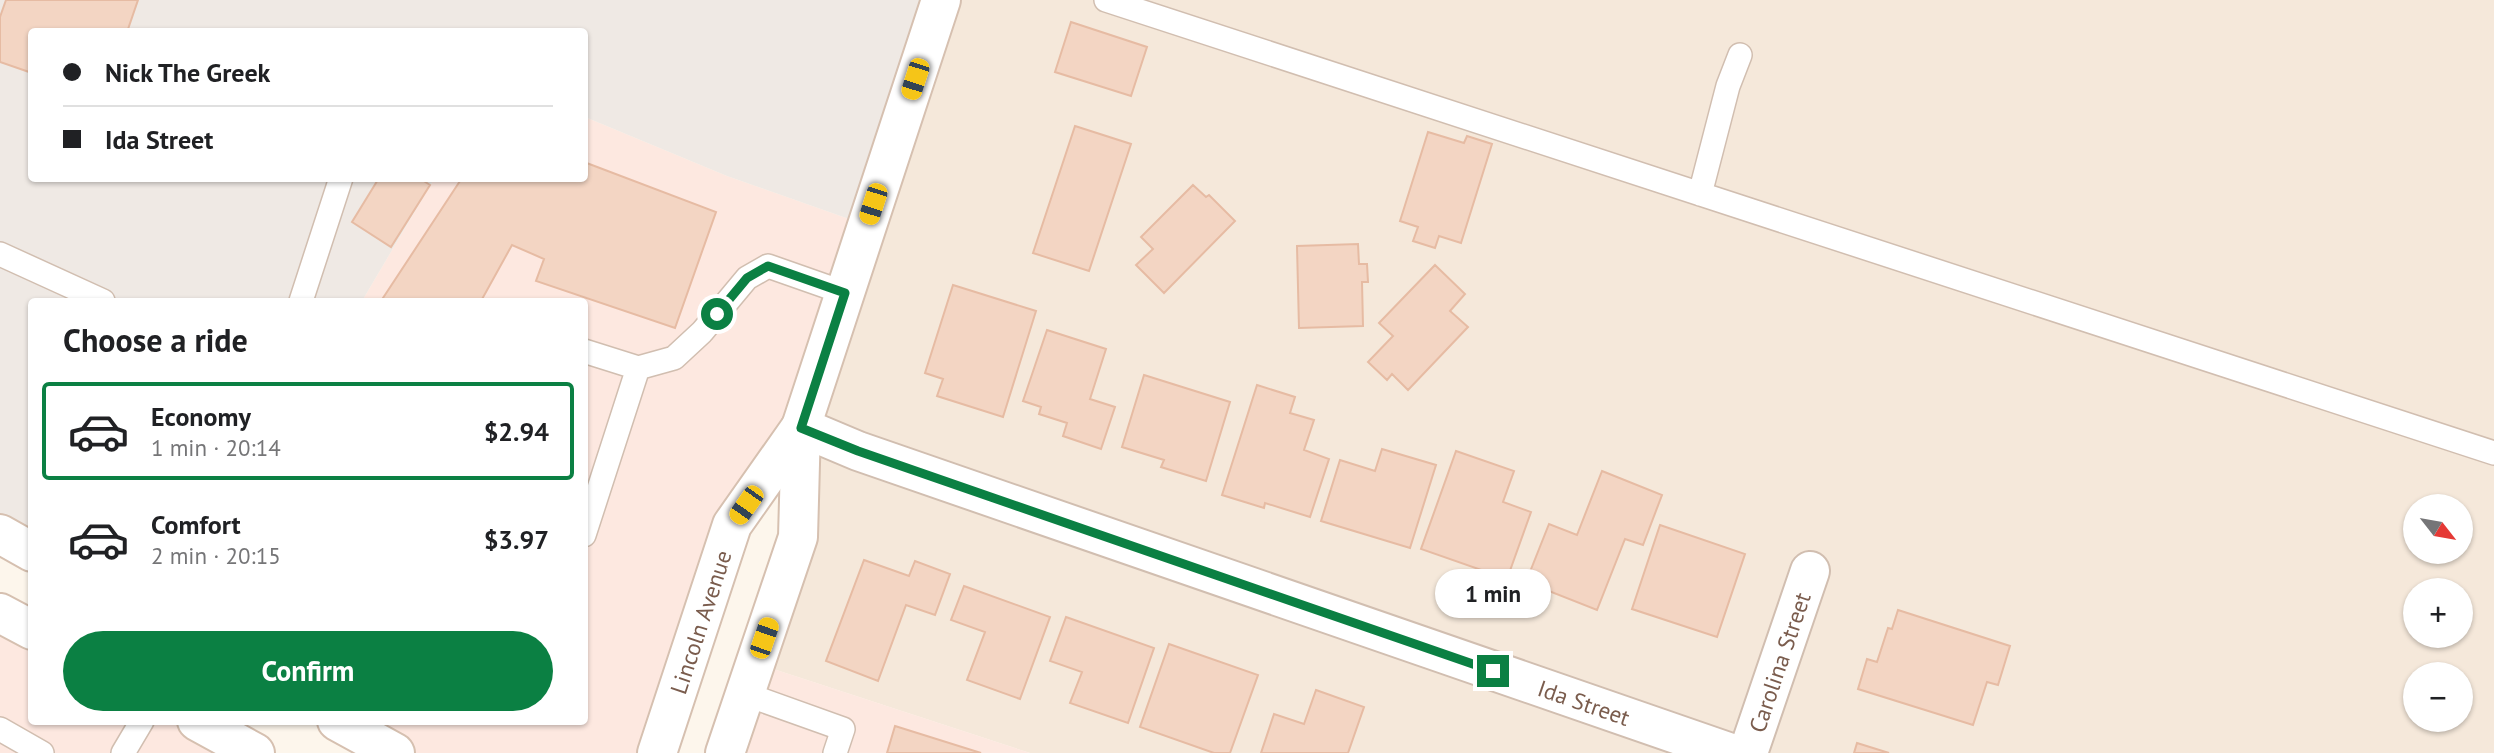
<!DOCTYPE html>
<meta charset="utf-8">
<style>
body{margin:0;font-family:"PT Sans",sans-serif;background:#f6f6f6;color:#202124;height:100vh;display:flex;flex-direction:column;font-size:26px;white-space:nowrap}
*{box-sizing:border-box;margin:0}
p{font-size:23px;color:#757577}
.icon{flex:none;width:38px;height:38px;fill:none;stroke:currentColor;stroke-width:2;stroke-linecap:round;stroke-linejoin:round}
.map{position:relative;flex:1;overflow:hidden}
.drawer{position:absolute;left:28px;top:298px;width:560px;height:427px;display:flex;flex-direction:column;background:#fff;border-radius:7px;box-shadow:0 2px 5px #0004}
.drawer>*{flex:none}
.hud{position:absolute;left:28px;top:28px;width:560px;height:154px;border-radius:7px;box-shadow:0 2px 5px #0004;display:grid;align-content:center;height:154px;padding:0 35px;background:#fff}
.needle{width:46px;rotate:121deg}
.fabs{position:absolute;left:2403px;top:494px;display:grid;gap:14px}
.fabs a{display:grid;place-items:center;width:70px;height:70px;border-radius:50%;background:#fff;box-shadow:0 2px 5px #0004;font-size:35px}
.end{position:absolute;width:32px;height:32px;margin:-16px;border:9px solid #0b8043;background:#fff;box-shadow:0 0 0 4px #fff}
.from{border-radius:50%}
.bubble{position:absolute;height:49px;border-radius:24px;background:#fff;box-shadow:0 2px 5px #0004;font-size:23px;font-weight:600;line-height:49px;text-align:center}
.car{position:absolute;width:21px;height:42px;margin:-21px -10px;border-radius:9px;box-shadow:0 0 5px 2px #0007;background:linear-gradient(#f5c518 24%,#345 0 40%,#f5c518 0 76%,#345 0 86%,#f5c518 0)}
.hud b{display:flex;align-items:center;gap:24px;height:66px;font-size:26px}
.hud b+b{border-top:2px solid #e0e0e0}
.hud i{width:18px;height:18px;background:#202124}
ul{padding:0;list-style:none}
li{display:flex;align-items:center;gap:21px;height:98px;margin:0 14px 10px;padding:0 21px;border:4px solid transparent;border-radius:7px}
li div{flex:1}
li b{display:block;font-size:26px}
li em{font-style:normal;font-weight:600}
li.current{border-color:#0b8043}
li>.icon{width:63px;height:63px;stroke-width:1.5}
h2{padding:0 35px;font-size:32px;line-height:84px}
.action{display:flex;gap:14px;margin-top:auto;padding:14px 35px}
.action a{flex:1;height:80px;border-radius:42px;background:#0b8043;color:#fff;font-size:28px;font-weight:600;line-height:80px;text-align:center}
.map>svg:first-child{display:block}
.residential{fill:#f5e8da;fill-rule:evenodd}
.commercial{fill:#fde8e0}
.industrial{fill:#efe9e4}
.building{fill:#f3d5c3;stroke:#e6bba3;stroke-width:2}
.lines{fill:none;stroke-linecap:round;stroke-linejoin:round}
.service-casing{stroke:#d1beb0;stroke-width:26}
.minor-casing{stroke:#d1beb0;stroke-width:42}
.secondary-casing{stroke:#d6c0b0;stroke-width:42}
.service{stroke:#fff;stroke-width:23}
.minor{stroke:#fff;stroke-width:38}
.secondary{stroke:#fff;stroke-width:38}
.route{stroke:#0b8043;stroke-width:9}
.labels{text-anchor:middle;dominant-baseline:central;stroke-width:5;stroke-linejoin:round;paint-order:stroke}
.street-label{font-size:23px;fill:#7a5c4d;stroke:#fffaf3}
</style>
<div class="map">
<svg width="2494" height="753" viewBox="0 0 2494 753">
<rect width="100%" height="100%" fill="#fdf6ec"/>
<path class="residential" d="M941,0H2494V753H1030L755,663L801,427ZM2415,506H2460V551H2415ZM2415,590H2460V635H2415ZM2415,674H2460V719H2415Z"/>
<path class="commercial" d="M585,117L727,176L866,225L845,293L732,525L657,753H395L337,721H584V301H362L434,179L584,178Z
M0,613L31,630L32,721H197L255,753H0Z
M755,663L1030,753H725Z"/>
<path class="industrial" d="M0,0H941L866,225L727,176L585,117L584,32H32V178L434,179L362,301H32L31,552L0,534Z"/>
<path class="building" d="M6,0H138L127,32H32V73L0,62V17Z
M1071,22L1147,47L1131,96L1055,72Z
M1075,126L1131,144L1089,271L1033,253Z
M1428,132L1464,143L1467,136L1492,144L1461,243L1439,236L1435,248L1413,241L1418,227L1400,221Z
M584,162L716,212L675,328L536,281L544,259L512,245L481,301H381L462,178H584Z
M379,178H419L430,185L391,247L352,222Z
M1193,185L1206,197L1209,195L1235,221L1164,293L1136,265L1153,249L1141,237Z
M1358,244L1359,264H1367L1368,282H1362L1363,326L1299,328L1297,246Z
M1435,265L1465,294L1450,311L1468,327L1408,390L1392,374L1387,380L1368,362L1393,336L1379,323Z
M953,285L1036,311L1003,417L937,396L943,379L925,373Z
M1047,330L1106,349L1090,399L1115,407L1101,449L1063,436L1067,423L1039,414L1041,407L1023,401Z
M1144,375L1230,402L1206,481L1161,467L1164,460L1122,447Z
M1257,385L1295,397L1290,413L1314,420L1304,450L1329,459L1310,517L1265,503L1264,508L1222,495Z
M1382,449L1436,465L1410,548L1321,521L1340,460L1375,471Z
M1456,451L1514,471L1503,502L1531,512L1507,579L1421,549Z
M1602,471L1662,495L1643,545L1625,539L1597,610L1526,582L1549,524L1577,535Z
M1660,525L1745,554L1717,637L1632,609Z
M864,560L909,576L915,561L950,574L935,615L906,605L878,681L826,661Z
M964,586L1050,617L1020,699L967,680L985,632L951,620Z
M1898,610L2010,646L1998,685L1987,682L1973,725L1858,689L1867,659L1877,662L1888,628L1892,629Z
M1066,617L1154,648L1128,723L1070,703L1082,672L1050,661Z
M1169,644L1258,675L1230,753H1214L1140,727Z
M1316,690L1364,707L1348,753H1261L1274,714L1304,724Z
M895,726L981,753H887Z
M1857,743L1889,753H1854Z"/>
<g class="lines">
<defs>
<path id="service" d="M1106,0L2494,453
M1700,194L1728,86L1740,55
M0,254L103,301
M301,301L341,178
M584,351L638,368L674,358L702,332L747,278L768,266L845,293
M584,535L638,368
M745,694L843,729L835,753
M0,729L42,753
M123,753L142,721"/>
<g id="minor">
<path id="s1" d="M801,427L858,451L1731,753"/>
<path id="s2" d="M1748,753L1810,571"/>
</g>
<g id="secondary">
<path d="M0,534L32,552"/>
<path d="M0,613L32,630"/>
<path d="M197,721L255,753"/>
<path d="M337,721L395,753"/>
<path id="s3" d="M657,753L732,525L801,427"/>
<path d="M725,753L798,537L801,427L941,0"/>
</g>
</defs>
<use href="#service" class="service-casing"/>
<use href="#minor" class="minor-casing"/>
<use href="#secondary" class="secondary-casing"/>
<use href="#service" class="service"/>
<use href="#minor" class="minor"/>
<use href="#secondary" class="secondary"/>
</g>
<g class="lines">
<path class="route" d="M717,314L747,278L768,266L845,293L801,428L858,451L1493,671"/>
</g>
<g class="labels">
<g class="street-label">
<text stroke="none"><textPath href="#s3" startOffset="138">Lincoln Avenue</textPath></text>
<text stroke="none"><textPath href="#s2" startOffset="96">Carolina Street</textPath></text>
<text stroke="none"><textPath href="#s1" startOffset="830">Ida Street</textPath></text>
</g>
</g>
</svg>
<div class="fabs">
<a><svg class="needle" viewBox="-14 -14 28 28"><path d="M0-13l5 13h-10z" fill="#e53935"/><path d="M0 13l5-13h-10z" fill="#757577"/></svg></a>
<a>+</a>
<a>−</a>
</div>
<i class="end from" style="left:717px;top:314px"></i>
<i class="end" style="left:1493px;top:671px"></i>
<div class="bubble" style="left:1435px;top:569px;width:116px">1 min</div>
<i class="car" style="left:915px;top:79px;rotate:198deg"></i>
<i class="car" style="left:873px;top:204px;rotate:198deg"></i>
<i class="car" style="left:746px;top:505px;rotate:215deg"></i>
<i class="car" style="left:764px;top:638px;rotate:19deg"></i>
<div class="hud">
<b><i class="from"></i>Nick The Greek</b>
<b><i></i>Ida Street</b>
</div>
<section class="drawer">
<h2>Choose a ride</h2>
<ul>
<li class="current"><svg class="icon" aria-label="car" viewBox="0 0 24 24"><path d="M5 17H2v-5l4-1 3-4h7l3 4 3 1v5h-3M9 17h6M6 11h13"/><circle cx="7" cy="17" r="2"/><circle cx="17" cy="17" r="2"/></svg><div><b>Economy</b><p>1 min · 20:14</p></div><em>$2.94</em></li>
<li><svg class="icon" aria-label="car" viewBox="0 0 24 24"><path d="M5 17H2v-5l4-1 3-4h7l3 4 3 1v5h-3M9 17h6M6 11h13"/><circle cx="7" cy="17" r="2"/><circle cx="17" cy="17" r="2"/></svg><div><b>Comfort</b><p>2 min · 20:15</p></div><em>$3.97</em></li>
</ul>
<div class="action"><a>Confirm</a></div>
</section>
</div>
